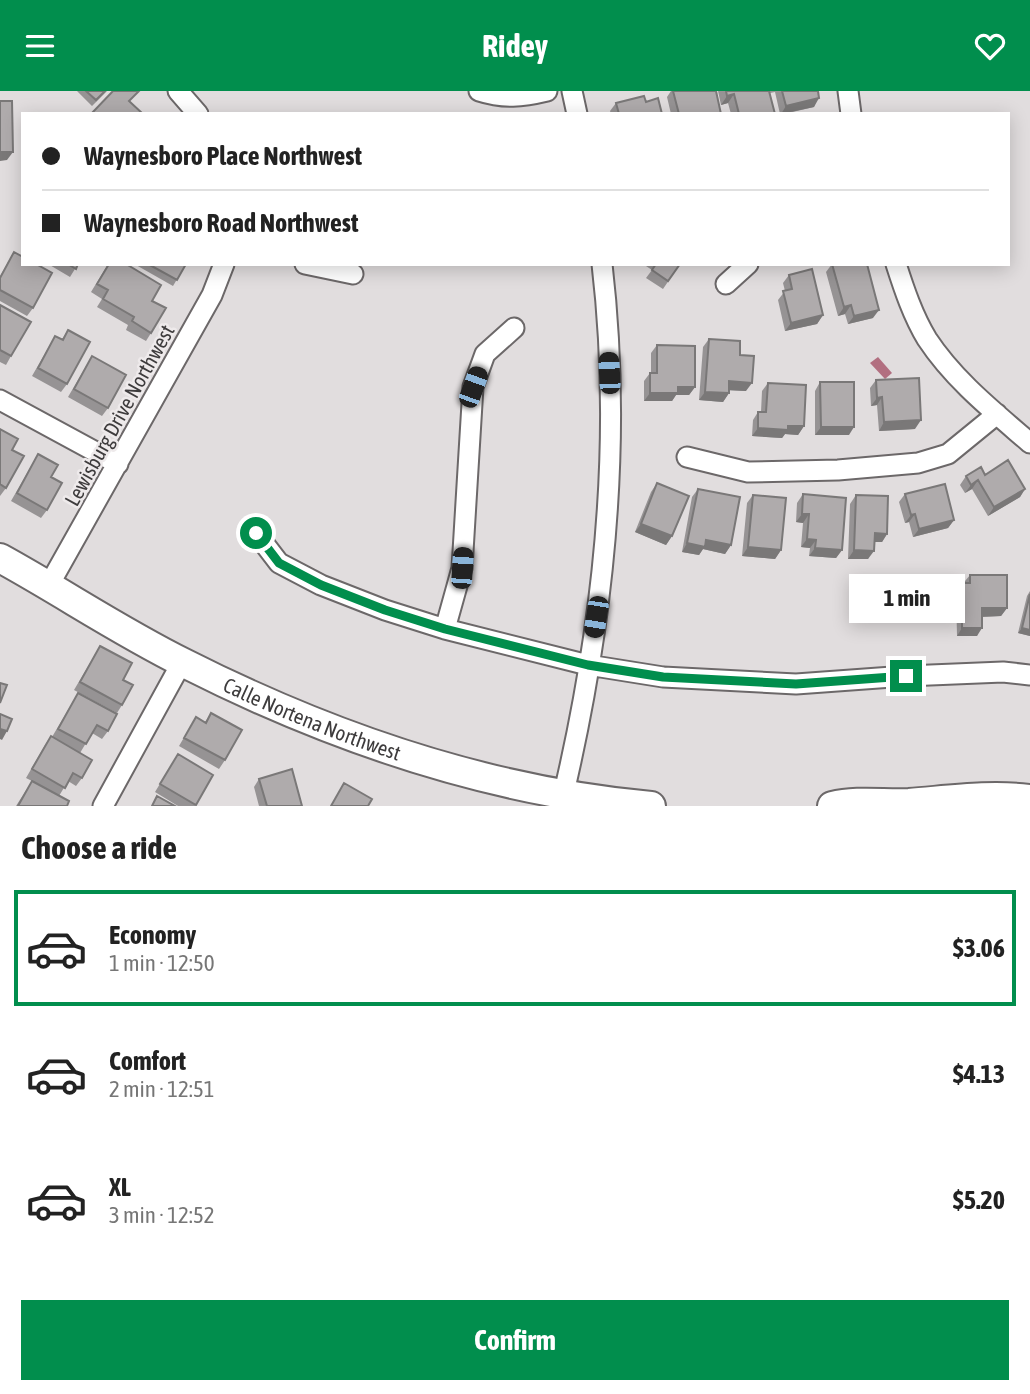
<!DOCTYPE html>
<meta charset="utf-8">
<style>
body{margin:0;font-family:"Asap Condensed",sans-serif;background:#f2f2f2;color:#222;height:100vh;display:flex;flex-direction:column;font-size:26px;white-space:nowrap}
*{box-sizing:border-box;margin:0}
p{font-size:23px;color:#767676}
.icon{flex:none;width:38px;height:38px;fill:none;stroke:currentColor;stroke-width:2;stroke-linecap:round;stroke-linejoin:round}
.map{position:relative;height:715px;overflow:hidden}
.details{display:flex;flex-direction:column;background:#fff;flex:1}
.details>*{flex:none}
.banner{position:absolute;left:21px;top:21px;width:989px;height:154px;border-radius:0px;box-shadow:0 4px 18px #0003;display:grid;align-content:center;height:154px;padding:0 21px;background:#fff}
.end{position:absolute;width:32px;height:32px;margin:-16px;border:9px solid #018e4d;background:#fff;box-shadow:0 0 0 4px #fff}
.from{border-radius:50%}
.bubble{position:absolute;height:49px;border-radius:0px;background:#fff;box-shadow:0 4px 18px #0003;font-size:23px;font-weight:700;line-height:49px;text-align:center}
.car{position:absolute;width:21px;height:42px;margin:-21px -10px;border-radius:9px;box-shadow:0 0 5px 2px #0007;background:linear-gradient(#222 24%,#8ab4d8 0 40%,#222 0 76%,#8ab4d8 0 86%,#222 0)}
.banner b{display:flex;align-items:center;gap:24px;height:66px;font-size:26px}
.banner b+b{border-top:2px solid #e0e0e0}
.banner i{width:18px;height:18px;background:#222}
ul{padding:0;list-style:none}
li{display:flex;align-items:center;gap:21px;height:116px;margin:0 14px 10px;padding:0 7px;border:4px solid transparent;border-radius:0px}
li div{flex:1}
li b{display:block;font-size:26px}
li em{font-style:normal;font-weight:700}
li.on{border-color:#018e4d}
li>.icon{width:63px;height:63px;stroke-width:1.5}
h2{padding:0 21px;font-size:32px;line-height:84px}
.action{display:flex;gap:14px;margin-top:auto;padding:14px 21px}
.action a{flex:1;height:80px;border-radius:0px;background:#018e4d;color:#fff;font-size:28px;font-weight:700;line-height:80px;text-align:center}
header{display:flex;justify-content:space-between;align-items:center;height:91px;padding:0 21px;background:#018e4d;color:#fff;font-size:32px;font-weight:700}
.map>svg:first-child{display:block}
.water{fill:#b26f80}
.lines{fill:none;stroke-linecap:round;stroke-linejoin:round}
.street-casing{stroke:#6c6869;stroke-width:23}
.secondary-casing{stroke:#6c6869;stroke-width:32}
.street{stroke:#fff;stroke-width:19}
.secondary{stroke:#fff;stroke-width:28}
.wall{fill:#969394}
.shaded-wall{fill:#7a7878}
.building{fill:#afabac;stroke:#7a7878;stroke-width:2}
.route{stroke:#018e4d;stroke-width:9}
.labels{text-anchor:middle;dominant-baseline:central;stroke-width:5;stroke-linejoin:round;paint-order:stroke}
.street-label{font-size:21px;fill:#3e3c3d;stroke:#eeeaeb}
</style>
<header><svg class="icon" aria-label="menu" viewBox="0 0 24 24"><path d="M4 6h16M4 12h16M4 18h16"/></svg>Ridey<svg class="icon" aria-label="heart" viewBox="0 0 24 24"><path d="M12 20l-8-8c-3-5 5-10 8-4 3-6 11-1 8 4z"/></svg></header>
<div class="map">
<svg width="1030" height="715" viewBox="0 0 1030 715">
<rect width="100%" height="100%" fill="#e1ddde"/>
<path class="water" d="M878,266L892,282L885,288L870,272Z"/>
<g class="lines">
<defs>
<path id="street" d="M178,0L198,23
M479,0C504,8 522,6 547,0
M572,0L577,23
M848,0L851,23
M305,173L353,183
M896,173C904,198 913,225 927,248C954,289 993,320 1030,352
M726,193L748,173
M0,309L118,373
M687,366L748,381L838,379L918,372L948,363L997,323
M256,442L279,472L321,494L385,519L445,538L588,574L663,586L796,593L906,585L1003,581L1030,584
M49,494L212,204L224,173
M445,538L462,477L473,296L485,263L514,237
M561,714C603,539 623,352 602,173
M103,715L182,571"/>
<g id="secondary">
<path id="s1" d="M0,467C62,501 121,541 184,572C330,646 488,700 651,715"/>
<path d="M832,715C857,709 883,713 909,712C949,709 989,703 1030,708"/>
</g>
</defs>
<use href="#street" class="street-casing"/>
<use href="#secondary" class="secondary-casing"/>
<use href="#street" class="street"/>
<use href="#secondary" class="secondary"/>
</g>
<path class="wall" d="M77,0H107L92,15Z
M671,0H716L721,23H671L667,6Z
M718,0H818L814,16L784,23H780L775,1L770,2L775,23H731L728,12L721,14Z
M646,11L662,23H611L610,20L616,12Z
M14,161L33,217L27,225L0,210V185Z
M48,173H78L70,186Z
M108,173H126L152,210L151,242L146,250L126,239L128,234L97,216L102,208L91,201Z
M136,173H186L173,195L136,174Z
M643,173H680L663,198L646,187L652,179Z
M832,173L873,227L848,233L845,223L838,225L826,181Z
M789,184L823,224L817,233L785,240L778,209L785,200L783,192Z
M0,214L11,265L6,274L0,271Z
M68,239L67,293L61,301L32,285L55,245L62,248Z
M709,248L740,264L746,300L729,299V302L723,311L699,309L703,256Z
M657,254L695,296L689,304H676L672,310H644V290L650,282H651V262Z
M92,265L108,317L102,325L68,306Z
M876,289L915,338L879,340L877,314L871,315L870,297Z
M820,291L849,344H815V300Z
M768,292L804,335L798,344L785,343L782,347L752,345L753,329L758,321H761L762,300Z
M0,338L12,359L6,397L0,405Z
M38,363L51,386L47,419L41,427L11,410Z
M985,384L1025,398L1020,406L988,425L972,398L965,402L960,394L966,385Z
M657,392L672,445L666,454L635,441L651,401Z
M698,398L731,454L725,463L703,458L699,464L682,461L692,406Z
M803,403L842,459L836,467L809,465L810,457L801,456L803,432L796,431L797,412Z
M905,403L954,429L948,437L913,446L909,431L905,432L899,411Z
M753,404L781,459L775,468L742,465L747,412Z
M856,404L887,443L882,451H874L868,468H848L850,413Z
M970,484L1007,517L1001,525L982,526L977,545H957L956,501Z
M1030,500V545L1018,542L1027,505Z
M100,555L123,589L122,614L117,622L74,599Z
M78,602L108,640L102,648L92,642L80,662L82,687L76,695L68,690L59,705L67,715H16L32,690L26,687L45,654L51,645L52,646Z
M211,622L225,669L219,678L179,655L196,626L205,631Z
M178,663L213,684L195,715H178L155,701Z
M259,688L302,715H259L254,696Z"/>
<path class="shaded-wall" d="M734,3L728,12L721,14L727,5Z
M819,7L814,16L781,23L786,15Z
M0,61H13L7,69L0,70Z
M851,214L845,223L838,225L844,216Z
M879,219L873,227L848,233L854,225Z
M823,224L817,233L785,240L791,232Z
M729,290L752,292L746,300L724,299Z
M678,296H695L689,304H676L672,310H644L650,302Z
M705,301L729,302L723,311L699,309Z
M882,306L877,314L871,315L877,307Z
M921,329L915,338L879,340L884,331Z
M788,335H804L798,344L785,343L782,347L752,345L758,337Z
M821,336H854L849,344H815Z
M978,389L972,398L965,402L971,394Z
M1025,398L1020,406L988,425L994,416Z
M802,423H809L803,432L796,431Z
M915,423L909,431L905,432L911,424Z
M954,429L948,437L913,446L919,438Z
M641,433L672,445L666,454L635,441Z
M875,442L887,443L882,451H869Z
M807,448L816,449L810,457L801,456Z
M706,449L731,454L725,463L703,458L699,464L682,461L687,452Z
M748,456L781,459L775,468L742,465Z
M815,457L842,459L836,467L809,465Z
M854,459L874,460L868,468H848Z
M982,517H1007L1001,525L976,526Z
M962,537H982L977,545H957Z
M1022,537L1030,539V545L1018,542Z
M0,638L7,640L2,649L0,648Z"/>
<path class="building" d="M86,0H105L96,9Z
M113,0H139L129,10L143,23H91Z
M673,0H716L721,23H679Z
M726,0H769L775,23H739L734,3L727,5Z
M782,0H818L819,7L786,15Z
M644,5L646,11L658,7L662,23H619L616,12Z
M0,10H12L13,61H0Z
M14,161L23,166V173H36L52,182L33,217L0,199V187Z
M68,173H78L76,178Z
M109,173H126L161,194L152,210L166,217L151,242L132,230L134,226L103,208L108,199L97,193Z
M148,173H186L177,189Z
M656,173H680L668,190L652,179Z
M832,173H867L879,219L854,225L851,214L844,216Z
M812,178L823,224L791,232L783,200L792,198L789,184Z
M0,214L31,231L11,265L0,259Z
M68,239L90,251L67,293L38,277L55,245L63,249Z
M709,248L740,250V264L754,265L752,292L729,290V302L705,301Z
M657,254L695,255V296H678V302H650V282H657Z
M92,265L126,284L108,317L74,298Z
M919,287L921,329L884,331L882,306L877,307L876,289Z
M820,291H854V336H821Z
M768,292L806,294L804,335H788V339L758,337V321H766Z
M0,338L18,348L12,359L24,365L6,397L0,393Z
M38,363L58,374L51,386L62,392L47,419L17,402Z
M1008,369L1025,398L994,416L978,389L971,394L966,385L981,376L985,384Z
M657,392L689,405L672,445L641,433Z
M945,393L954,429L919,438L915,423L911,424L905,403Z
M698,398L740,406L731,454L706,449L705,456L687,452Z
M803,403L846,407L842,459L815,457L816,449L807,448L809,423H802Z
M753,404L786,407L781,459L748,456Z
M856,404L888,405L887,443L875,442L874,460L854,459Z
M970,484H1007V517H982V537H962V492H970Z
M1030,503V539L1022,537Z
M100,555L132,572L123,589L133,594L122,614L80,591Z
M0,592L7,594L0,612Z
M78,602L117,623L108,640L97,634L86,653L58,638Z
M211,622L242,639L225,669L184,647L196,626L206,632Z
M0,623L12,628L7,640L0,638Z
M51,645L92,669L82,687L73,682L65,697L32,678Z
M178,663L213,684L196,714L160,693Z
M292,678L302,715H267L259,688Z
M32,690L69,710L67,715H18Z
M344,692L372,708L368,715H331Z
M157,705L175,715H152Z"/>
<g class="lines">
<path class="route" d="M256,442L279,472L321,494L385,519L445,538L588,574L663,586L796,593L906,585"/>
</g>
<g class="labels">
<g class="street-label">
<text transform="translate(119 324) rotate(-61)">Lewisburg Drive Northwest</text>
<text stroke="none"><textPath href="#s1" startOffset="352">Calle Nortena Northwest</textPath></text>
</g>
</g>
</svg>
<i class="end from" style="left:256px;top:442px"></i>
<i class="end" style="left:906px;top:585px"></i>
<div class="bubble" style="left:849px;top:483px;width:116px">1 min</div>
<i class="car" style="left:609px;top:282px;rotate:357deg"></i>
<i class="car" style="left:473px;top:296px;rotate:20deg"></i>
<i class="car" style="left:462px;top:477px;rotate:4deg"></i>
<i class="car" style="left:596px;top:526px;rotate:189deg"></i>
<div class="banner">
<b><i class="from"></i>Waynesboro Place Northwest</b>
<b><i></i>Waynesboro Road Northwest</b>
</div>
</div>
<section class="details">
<h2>Choose a ride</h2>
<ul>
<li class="on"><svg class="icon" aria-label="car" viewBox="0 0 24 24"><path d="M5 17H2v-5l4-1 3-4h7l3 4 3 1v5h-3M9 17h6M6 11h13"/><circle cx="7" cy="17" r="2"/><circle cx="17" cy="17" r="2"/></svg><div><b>Economy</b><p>1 min · 12:50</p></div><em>$3.06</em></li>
<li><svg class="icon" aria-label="car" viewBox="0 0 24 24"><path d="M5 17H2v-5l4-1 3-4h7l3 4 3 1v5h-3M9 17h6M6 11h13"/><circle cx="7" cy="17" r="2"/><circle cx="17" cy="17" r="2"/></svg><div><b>Comfort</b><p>2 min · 12:51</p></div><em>$4.13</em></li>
<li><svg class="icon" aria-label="car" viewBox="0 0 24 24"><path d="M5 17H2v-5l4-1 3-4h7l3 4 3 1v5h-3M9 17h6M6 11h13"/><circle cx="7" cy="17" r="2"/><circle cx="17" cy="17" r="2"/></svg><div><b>XL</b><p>3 min · 12:52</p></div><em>$5.20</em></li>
</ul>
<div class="action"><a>Confirm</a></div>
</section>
